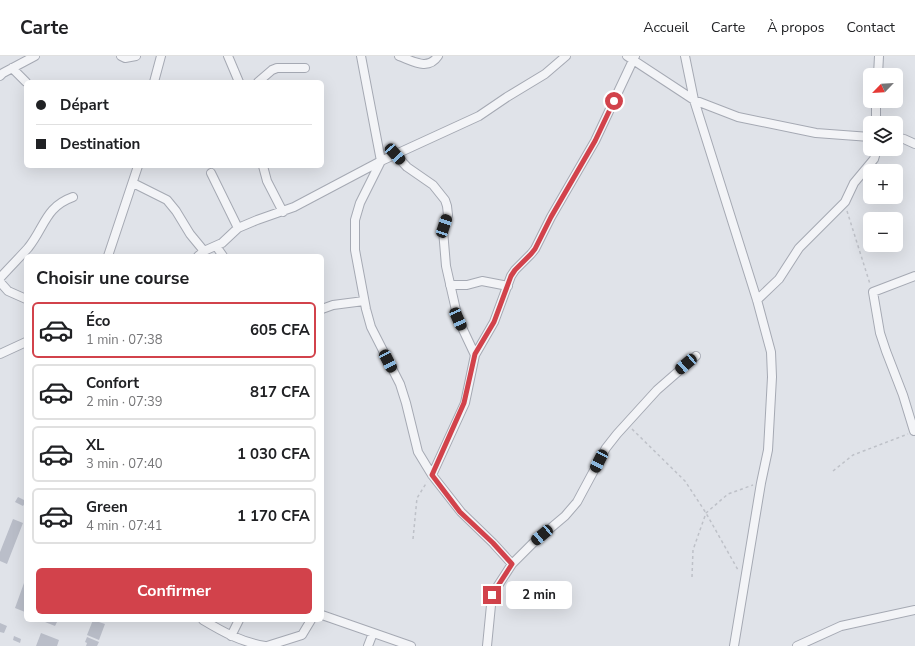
<!DOCTYPE html>
<html lang="fr">
<meta charset="utf-8">
<style>
body{margin:0;font-family:"Nunito Sans",sans-serif;background:#f2f2f2;color:#202124;height:100vh;display:flex;flex-direction:column;font-size:15px;white-space:nowrap}
*{box-sizing:border-box;margin:0}
p{font-size:13px;color:#757577}
.icon{flex:none;width:22px;height:22px;fill:none;stroke:currentColor;stroke-width:2;stroke-linecap:round;stroke-linejoin:round}
.map{position:relative;flex:1;overflow:hidden}
.drawer{position:absolute;left:24px;top:198px;width:300px;height:368px;display:flex;flex-direction:column;background:#fff;border-radius:6px;box-shadow:0 4px 16px #0002}
.drawer>*{flex:none}
.guide{position:absolute;left:24px;top:24px;width:300px;height:88px;border-radius:6px;box-shadow:0 4px 16px #0002;display:grid;align-content:center;height:88px;padding:0 12px;background:#fff}
.needle{width:26px;rotate:245deg}
.tools{position:absolute;left:863px;top:12px;display:grid;gap:8px}
.tools a{display:grid;place-items:center;width:40px;height:40px;border-radius:6px;background:#fff;box-shadow:0 4px 16px #0002;font-size:20px}
.end{position:absolute;width:18px;height:18px;margin:-9px;border:5px solid #d2424b;background:#fff;box-shadow:0 0 0 2px #fff}
.from{border-radius:50%}
.bubble{position:absolute;height:28px;border-radius:6px;background:#fff;box-shadow:0 4px 16px #0002;font-size:13px;font-weight:700;line-height:28px;text-align:center}
.car{position:absolute;width:12px;height:24px;margin:-12px -6px;border-radius:5px;box-shadow:0 0 3px 1px #0007;background:linear-gradient(#222 24%,#8ab4d8 0 40%,#222 0 76%,#8ab4d8 0 86%,#222 0)}
.guide b{display:flex;align-items:center;gap:14px;height:38px;font-size:15px}
.guide b+b{border-top:1px solid #e0e0e0}
.guide i{width:10px;height:10px;background:#202124}
ul{padding:0;list-style:none}
li{display:flex;align-items:center;gap:12px;height:56px;margin:0 8px 6px;padding:0 4px;border:2px solid #e0e0e0;border-radius:6px}
li div{flex:1}
li b{display:block;font-size:15px}
li em{font-style:normal;font-weight:700}
li.selected{border-color:#d2424b}
li>.icon{width:36px;height:36px;stroke-width:1.5}
h2{padding:0 12px;font-size:18px;line-height:48px}
.primary-button{display:flex;gap:8px;margin-top:auto;padding:8px 12px}
.primary-button a{flex:1;height:46px;border-radius:6px;background:#d2424b;color:#fff;font-size:16px;font-weight:700;line-height:46px;text-align:center}
header{display:flex;align-items:center;gap:24px;box-sizing:border-box;height:56px;padding:0 20px;background:#fff;border-bottom:1px solid #e0e0e0}
header strong{font-size:19px}
nav{display:flex;gap:22px;margin-inline-start:auto;font-size:14px}
.map>svg:first-child{display:block}
.building{fill:#babec9}
.lines{fill:none;stroke-linecap:round;stroke-linejoin:round}
.street-casing{stroke:#a5a9b3;stroke-width:10}
.path{stroke:#bec1c8;stroke-width:1.5;stroke-dasharray:3 3;stroke-linecap:butt}
.street{stroke:#f3f4f7;stroke-width:8}
.route{stroke:#d2424b;stroke-width:5}
</style>
<header>
<strong>Carte</strong>
<nav><a>Accueil</a><a>Carte</a><a>À propos</a><a>Contact</a></nav>
</header>
<div class="map">
<svg width="915" height="590" viewBox="0 0 915 590">
<rect width="100%" height="100%" fill="#e0e3e9"/>
<path class="building" d="M18,441L26,445L23,450L15,446Z
M13,463L23,467L7,508L0,505V496Z
M24,527H26V553L25,556L15,552Z
M46,564H58L55,570L45,566Z
M93,564L105,568L99,584L87,579Z
M0,567L7,570L4,577L0,576Z
M41,577L59,584L57,590H36Z
M14,580L21,583L20,587L13,584Z
M87,581L99,586L97,590H86L87,587L85,586Z"/>
<g class="lines">
<defs>
<path id="street" d="M121,0L125,2L136,0
M228,0L239,26
M399,0C413,5 428,15 438,0
M627,0L694,44L738,61L816,77L870,81
M685,0L694,44L757,244L771,296L772,321L768,394L761,427L734,590
M12,12L26,26
M878,19L879,0
M0,20L3,17L35,0
M154,26L161,0
M258,26L272,14L277,12H305
M876,45V67
M896,81L904,83L915,88
M395,98L407,111L433,129L445,144L447,150L448,159L443,174L446,210L458,263L475,299
M263,110L267,125L283,156
M211,117L238,172
M133,127L167,144L176,155L190,178L204,195
M216,190L223,200
M108,200L138,110
M198,200L204,195L222,187L238,172L257,164L294,151L381,105L361,0
M0,222C9,212 19,202 28,192C45,171 45,151 73,141
M0,226L8,235L26,243
M450,229H467L482,225L508,230
M757,244L779,223L799,192L845,146L854,127L874,103L877,93
M322,253L333,249L364,245
M0,298L26,286
M914,375L903,339L886,295L880,277L873,236L915,220
M432,419L465,347L475,299L494,266L511,220L515,214L531,198L535,193L551,161L595,85L635,0
M512,508L493,487L461,456L432,419L418,396L406,347L400,328L371,271L366,253L355,194V164L360,147L381,105L479,60L507,41L545,18L566,0
M322,559L411,590
M203,564C223,576 241,586 265,590
M231,580L239,564
M267,590L302,579L311,564
M368,590L373,577
M487,590L492,539L512,508L533,487L565,460L577,446L606,392L617,378L657,334L696,300
M797,590L841,570L915,554"/>
</defs>
<use href="#street" class="street-casing"/>
<path class="path" d="M847,155L870,228
M632,373L685,425L706,457L738,514
M833,415L853,399L908,378
M413,483L417,442L427,426
M692,521L693,494L706,457L728,438L753,429"/>
<use href="#street" class="street"/>
</g>
<g class="lines">
<path class="route" d="M492,539L512,508L493,487L460,456L432,419L464,347L475,298L494,266L511,220L515,214L531,198L535,193L551,161L595,85L614,45"/>
</g>
</svg>
<div class="tools">
<a><svg class="needle" viewBox="-14 -14 28 28"><path d="M0-13l5 13h-10z" fill="#e53935"/><path d="M0 13l5-13h-10z" fill="#757577"/></svg></a>
<a><svg class="icon" aria-label="layers" viewBox="0 0 24 24"><path d="M12 4l9 5-9 5-9-5zM3 14l9 5 9-5"/></svg></a>
<a>+</a>
<a>−</a>
</div>
<i class="end from" style="left:614px;top:45px"></i>
<i class="end" style="left:492px;top:539px"></i>
<div class="bubble" style="left:506px;top:525px;width:66px">2 min</div>
<i class="car" style="left:395px;top:98px;rotate:138deg"></i>
<i class="car" style="left:444px;top:170px;rotate:18deg"></i>
<i class="car" style="left:458px;top:263px;rotate:156deg"></i>
<i class="car" style="left:388px;top:305px;rotate:153deg"></i>
<i class="car" style="left:686px;top:308px;rotate:229deg"></i>
<i class="car" style="left:599px;top:405px;rotate:207deg"></i>
<i class="car" style="left:542px;top:479px;rotate:230deg"></i>
<div class="guide">
<b><i class="from"></i>Départ</b>
<b><i></i>Destination</b>
</div>
<section class="drawer">
<h2>Choisir une course</h2>
<ul>
<li class="selected"><svg class="icon" aria-label="car" viewBox="0 0 24 24"><path d="M5 17H2v-5l4-1 3-4h7l3 4 3 1v5h-3M9 17h6M6 11h13"/><circle cx="7" cy="17" r="2"/><circle cx="17" cy="17" r="2"/></svg><div><b>Éco</b><p>1 min · 07:38</p></div><em>605 CFA</em></li>
<li><svg class="icon" aria-label="car" viewBox="0 0 24 24"><path d="M5 17H2v-5l4-1 3-4h7l3 4 3 1v5h-3M9 17h6M6 11h13"/><circle cx="7" cy="17" r="2"/><circle cx="17" cy="17" r="2"/></svg><div><b>Confort</b><p>2 min · 07:39</p></div><em>817 CFA</em></li>
<li><svg class="icon" aria-label="car" viewBox="0 0 24 24"><path d="M5 17H2v-5l4-1 3-4h7l3 4 3 1v5h-3M9 17h6M6 11h13"/><circle cx="7" cy="17" r="2"/><circle cx="17" cy="17" r="2"/></svg><div><b>XL</b><p>3 min · 07:40</p></div><em>1 030 CFA</em></li>
<li><svg class="icon" aria-label="car" viewBox="0 0 24 24"><path d="M5 17H2v-5l4-1 3-4h7l3 4 3 1v5h-3M9 17h6M6 11h13"/><circle cx="7" cy="17" r="2"/><circle cx="17" cy="17" r="2"/></svg><div><b>Green</b><p>4 min · 07:41</p></div><em>1 170 CFA</em></li>
</ul>
<div class="primary-button"><a>Confirmer</a></div>
</section>
</div>
